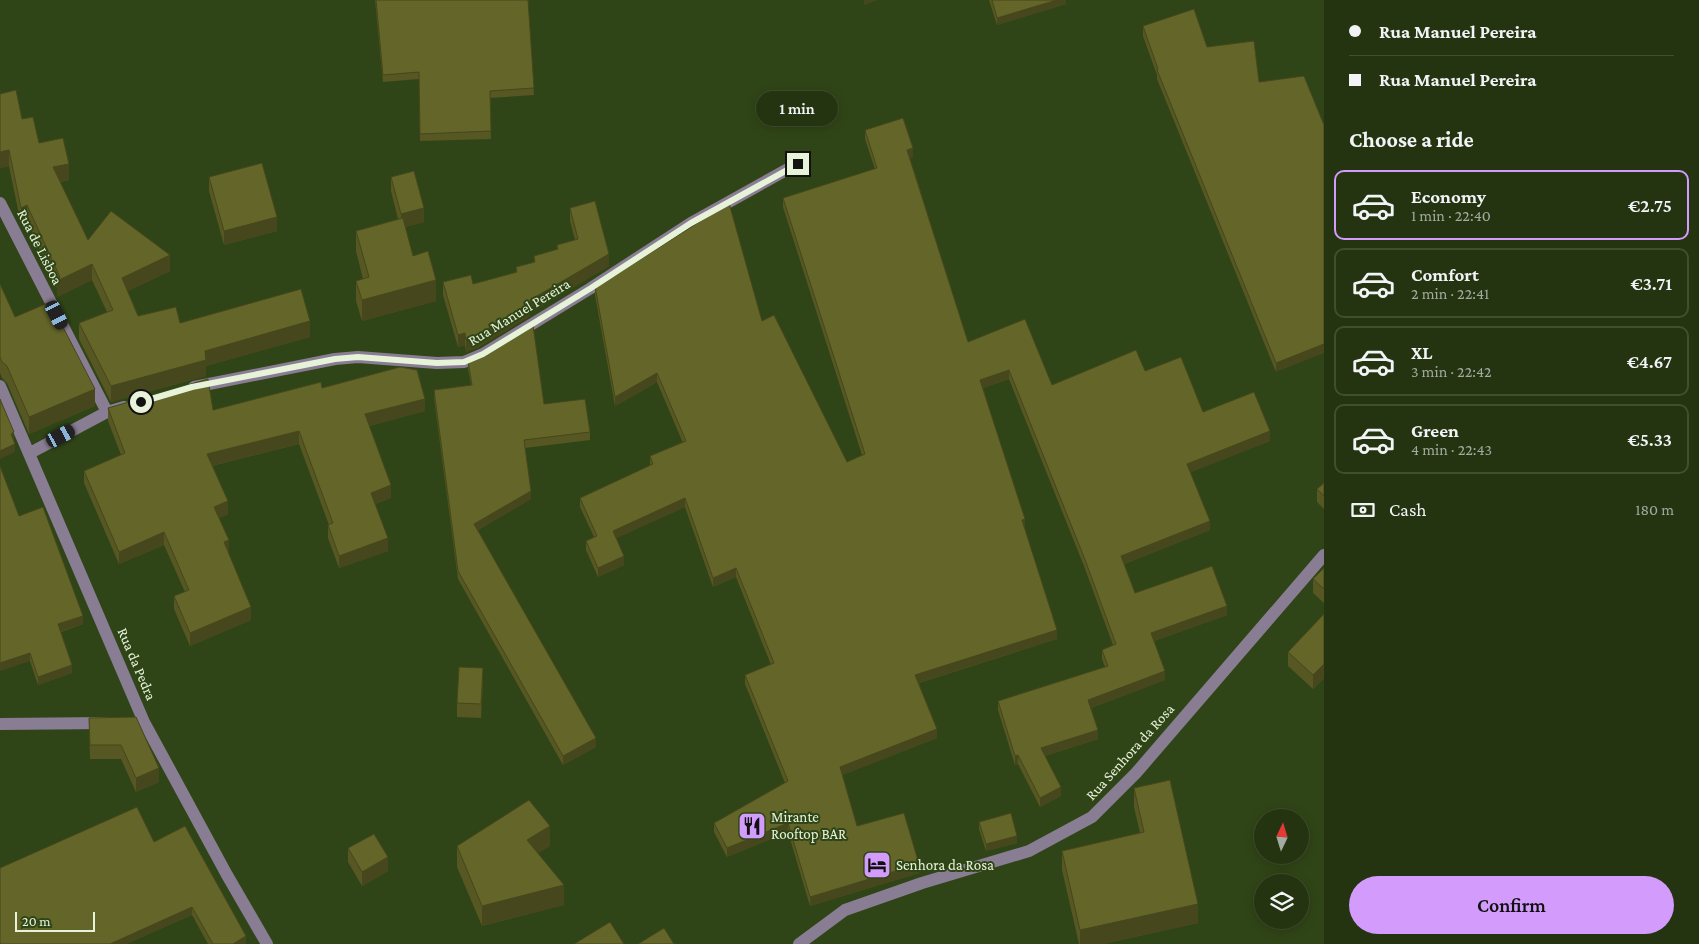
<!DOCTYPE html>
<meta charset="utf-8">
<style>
body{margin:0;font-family:"Crimson Pro",serif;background:#303f1f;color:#f1f3f6;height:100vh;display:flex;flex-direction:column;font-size:19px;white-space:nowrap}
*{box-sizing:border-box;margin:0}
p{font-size:16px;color:#a3aa9f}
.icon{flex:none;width:28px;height:28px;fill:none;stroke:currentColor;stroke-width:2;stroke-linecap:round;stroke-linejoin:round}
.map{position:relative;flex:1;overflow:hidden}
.details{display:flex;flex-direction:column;background:#243411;width:375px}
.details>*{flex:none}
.guide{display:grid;align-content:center;height:110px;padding:0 25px;background:#243411}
.needle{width:32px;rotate:4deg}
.controls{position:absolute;left:1254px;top:809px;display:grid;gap:10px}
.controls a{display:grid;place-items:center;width:55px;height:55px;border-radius:50%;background:#243411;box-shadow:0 2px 12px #0003,0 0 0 1px #414f31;font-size:25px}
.scale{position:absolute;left:15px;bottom:12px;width:80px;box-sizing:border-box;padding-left:5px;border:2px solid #e6f3d9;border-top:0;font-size:14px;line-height:18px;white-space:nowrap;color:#e6f3d9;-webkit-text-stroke:4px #304517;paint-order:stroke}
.end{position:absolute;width:22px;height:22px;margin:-11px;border:6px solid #e6f3d9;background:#111;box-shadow:0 0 0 2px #111}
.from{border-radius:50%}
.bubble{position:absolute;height:35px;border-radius:18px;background:#243411;box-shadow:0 2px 12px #0003,0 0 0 1px #414f31;font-size:16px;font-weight:600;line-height:35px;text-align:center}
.car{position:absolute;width:15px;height:30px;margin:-15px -8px;border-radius:6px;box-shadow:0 0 4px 1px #0007;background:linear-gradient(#222 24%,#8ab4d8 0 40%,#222 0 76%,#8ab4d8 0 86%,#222 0)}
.guide b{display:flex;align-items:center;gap:18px;height:48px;font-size:19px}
.guide b+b{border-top:1px solid #414f31}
.guide i{width:12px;height:12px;background:#f1f3f6}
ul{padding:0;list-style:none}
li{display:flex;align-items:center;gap:15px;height:70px;margin:0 10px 8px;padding:0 15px;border:2px solid #414f31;border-radius:10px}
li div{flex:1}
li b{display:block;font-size:19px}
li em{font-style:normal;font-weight:600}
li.selected{border-color:#d39cfc}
li>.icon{width:45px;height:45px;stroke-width:1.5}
h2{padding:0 25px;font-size:22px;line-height:60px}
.pay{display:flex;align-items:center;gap:12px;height:55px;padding:0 25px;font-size:19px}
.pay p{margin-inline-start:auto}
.button{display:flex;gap:10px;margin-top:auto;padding:10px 25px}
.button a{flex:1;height:58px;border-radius:30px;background:#d39cfc;color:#111;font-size:20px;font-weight:600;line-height:58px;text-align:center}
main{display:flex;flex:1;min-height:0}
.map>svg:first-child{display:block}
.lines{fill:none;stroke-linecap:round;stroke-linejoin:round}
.minor{stroke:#897d94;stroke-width:12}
.wall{fill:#565722}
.shaded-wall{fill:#46471c}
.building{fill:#646528;stroke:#46471c}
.route{stroke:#e6f3d9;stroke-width:6}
.labels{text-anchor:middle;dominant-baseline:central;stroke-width:4;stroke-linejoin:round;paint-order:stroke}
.street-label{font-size:15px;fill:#e6f3d9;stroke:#304517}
.poi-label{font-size:15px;fill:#e6f3d9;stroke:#304517;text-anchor:start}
</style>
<main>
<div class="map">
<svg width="1324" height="944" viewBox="0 0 1324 944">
<rect width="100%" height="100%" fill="#304517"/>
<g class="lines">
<path class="minor" d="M0,203L107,412
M0,386L144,722L227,875L267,944
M194,387L335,359L358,357L437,363L464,362L483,354L591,288L691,223L797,164
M30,453L107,412L124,407
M0,724L107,723
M799,944L845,910L922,883L1029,851L1092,817L1136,773L1324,555"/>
</g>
<path class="wall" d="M375,0H528L534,95L490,98L491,139L420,141L419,79L383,82Z
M989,0H1066V4L997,25Z
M1143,26L1207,47L1324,125L1276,372L1157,79V75L1143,36Z
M0,94L22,119L39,143L69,180L60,182L88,240L170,271L128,291L138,316L180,323L310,337L206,366V376L111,402L79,339V323L107,312L92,280L57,297V288L27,221L21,224L9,166L0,168Z
M865,130L913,157L910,158L968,342L1052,385L1145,371L1203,412L1270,441L1190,472L1210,530L1124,564L1135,593L1227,615L1154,641L1165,680L1091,708L1098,739L1045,756L1061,796L1040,807L1018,764L1015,765L998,710V701L1105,667L1102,659V650L1113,645L1084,566L1009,379L983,388L1025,528V529L1057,639L919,683L937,738L842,775L857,826L919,873L810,906L788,832L727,857L714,832V823L785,783L745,684V675L771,665L736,577L713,587L685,507L616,538L624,565L598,577L586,550V541L594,537L580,507V498L650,466V456L683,443L657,382L615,406L595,295V286L614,276L762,321L847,462L862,455L783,207V198L875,169L865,139Z
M209,177L277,231L224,245L209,191Z
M391,177L424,222L405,227L413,256L436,301L362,321L356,301V281L363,279L356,251V231L398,219L391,191Z
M570,208L609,266L530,313V316L479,347L466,352L465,345L458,347L443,295V282L473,284L516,273V267L534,262V256L557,250V245L575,240L570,221Z
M0,284L15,317L95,406L29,434L7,383L2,378L0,373Z
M468,361L590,432V440L525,448L531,499L478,530L596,747L563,765L458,579L434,398V390L471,385L468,369Z
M322,388L425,411L369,426L391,498L375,504L388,551L339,568L328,538V525H329L299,444L212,466L228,514L219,518L229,553H228L251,620L190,646L174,609V596L185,592L164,545L119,564L84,483V471L121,455L108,421V408L213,410Z
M1324,483V509L1317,502V489Z
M19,516L83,624L61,632L72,673L38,685L30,661Z
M1324,568V603L1313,593V579Z
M1324,614V678L1313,689L1288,666V652Z
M483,682L481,718L457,717V703Z
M136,717L159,782L136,792L121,759H90L89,718Z
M1134,788L1198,923L1103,944H1079L1062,870V851L1140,833L1134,807Z
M979,822L1017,843L986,851L979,829Z
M154,842L246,944H208L192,915L126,944H0Z
M457,846H550L538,853L564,905L482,926L457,867Z
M348,848L388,871L362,886L348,862Z"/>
<path class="shaded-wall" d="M864,0H878L864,5Z
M1057,0H1066V4L997,25V18Z
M913,148V157L907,159V150Z
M9,150V166L0,168V152Z
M69,164V180L53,183V167Z
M27,205V221L21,224V208Z
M424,208V222L401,228V214Z
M277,217V231L224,245V231Z
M609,254V266L530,313V316L479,347L466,352V340L530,300Z
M170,255V271L122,294V278Z
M92,264V280L57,297V281Z
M436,280V301L362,321V300Z
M310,321V337L206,366V376L111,402V386L205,351Z
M465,333V345L458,347V335Z
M1324,344V353L1276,372V363Z
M1009,370V379L980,389V380Z
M657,373V382L615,406V397Z
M95,389V406L29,434V417Z
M425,399V411L365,427V414Z
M299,431V444L207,467V454Z
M1270,431V441L1187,474V464Z
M14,432V440L11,442V434Z
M15,444V452L0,459V451Z
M391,485V498L371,505V493Z
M531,491V499L474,532V524Z
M685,498V507L613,540V531Z
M228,501V514L214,520V507Z
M1025,519V528L1022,529V520Z
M1210,521V530L1121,565V556Z
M164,532V545L119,564V552Z
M388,538V551L339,568V556Z
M229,540V553L224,555V542Z
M624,556V565L598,577V568Z
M736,568V577L713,587V578Z
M1227,606V615L1151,642V633Z
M251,607V620L190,646V633Z
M83,616V624L58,632V624Z
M1057,630V639L915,684V675Z
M30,653V661L0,671V663Z
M1324,664V678L1313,689V675Z
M72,665V673L38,685V677Z
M483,668V682L481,718V704Z
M1165,671V680L1088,709V700Z
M937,729V738L840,776V767Z
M1098,730V739L1041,757V748Z
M596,738V747L563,765V756Z
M1018,755V764L1015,765V756Z
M159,768V782L136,792V778Z
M1061,787V796L1040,807V798Z
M788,823V832L727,857V848Z
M550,826V846L527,860V840Z
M1017,836V843L986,851V844Z
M388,857V871L362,886V872Z
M919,864V873L810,906V897Z
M564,885V905L482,926V906Z
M1198,904V923L1103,944H1080V930Z
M192,907V915L126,944H110Z
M246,936V944H233Z"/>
<path class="building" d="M376,0H528L534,88L490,91L491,131L420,134L419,72L383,75Z
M992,0H1057L997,18Z
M1194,9L1207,47L1254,41L1259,82L1304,76L1324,125V344L1276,363L1157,70L1158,69L1143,26Z
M16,90L22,119L33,117L39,143L63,138L69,164L53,167L88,240L111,211L170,255L122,278L138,316L176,307L180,323L301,289L310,321L205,351L206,360L111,386L79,323L113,310L92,264L57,281L60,277L27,205L21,208L9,150L0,152V94Z
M903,118L913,148L907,150L968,342L1025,319L1052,385L1136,350L1145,371L1181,357L1203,412L1254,392L1270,431L1187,464L1210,521L1121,556L1135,593L1212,566L1227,606L1151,633L1165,671L1088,700L1098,730L1041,748L1061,787L1040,798L1018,755L1015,756L998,701L1108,666L1102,650L1116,644L1084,557L1009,370L980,380L1025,519L1022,520L1057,630L915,675L937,729L840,767L857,826L904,813L919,864L810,897L788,823L727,848L714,823L788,781L745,675L774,663L736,568L713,578L685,498L613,531L624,556L598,568L586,541L597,536L580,498L653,464L650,456L686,441L657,373L615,397L595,286L614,274V276L729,203L762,321L774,315L847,462L865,454L783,198L877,168L865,130Z
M262,163L277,217L224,231L209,177Z
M414,171L424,208L401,214L391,177Z
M595,201L609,254L530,300V303L479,334L466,340L465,333L458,335L443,282L471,275L473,284L517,272L516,267L535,262L534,256L558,249L557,245L578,239L570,208Z
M403,218L413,256L428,251L436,280L362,300L356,281L369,277L356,231Z
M0,284L15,317L50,302L95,389L29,417L7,366L2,362L0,357Z
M533,325L544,404L585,399L590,432L524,440L531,491L474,524L596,738L563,756L458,571L434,390L472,385L468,361L487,353Z
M400,367L417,370L425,399L365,414L391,485L371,493L388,538L339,556L328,525L333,523L299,431L207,454L228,501L214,507L229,540L224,542L251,607L190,633L174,596L189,590L164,532L119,552L84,471L125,453L108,408L208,379L213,410L321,382L322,388Z
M0,399L14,432L11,434L15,444L0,451Z
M0,466L19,516L43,507L83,616L58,624L72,665L38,677L30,653L0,663Z
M1324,483V496L1317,489Z
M1324,568V589L1313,579Z
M1324,614V664L1313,675L1288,652Z
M459,667L483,668L481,704L457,703Z
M136,717L159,768L136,778L121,745H90L89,718Z
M1170,780L1198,904L1080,930L1062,851L1144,832L1134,788Z
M529,800L550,826L527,840L564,885L482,906L457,846Z
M137,807L154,842L185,826L246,936L233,944H213L192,907L110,944H0V868Z
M1011,813L1017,836L986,844L979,822Z
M374,834L388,857L362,872L348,848Z
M610,922L624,944H574Z
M664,928L674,944H638Z"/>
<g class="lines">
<path class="route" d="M141,402L192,387L335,359L358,357L437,363L464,362L483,354L591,288L691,223L798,164"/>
</g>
<defs>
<symbol id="restaurant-square" viewBox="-11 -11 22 22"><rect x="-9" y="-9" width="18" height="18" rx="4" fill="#d39cfc" stroke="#304517"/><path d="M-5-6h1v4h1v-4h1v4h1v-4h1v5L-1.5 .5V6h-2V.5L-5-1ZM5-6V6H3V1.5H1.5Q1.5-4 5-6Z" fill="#111"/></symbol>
<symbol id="hotel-square" viewBox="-11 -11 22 22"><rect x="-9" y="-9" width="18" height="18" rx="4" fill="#d39cfc" stroke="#304517"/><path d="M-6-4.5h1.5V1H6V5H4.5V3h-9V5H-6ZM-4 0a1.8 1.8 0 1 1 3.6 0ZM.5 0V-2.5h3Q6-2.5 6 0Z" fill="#111"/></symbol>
</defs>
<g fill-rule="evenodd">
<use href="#restaurant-square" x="736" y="810" width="32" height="32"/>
<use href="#hotel-square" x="861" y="849" width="32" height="32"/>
</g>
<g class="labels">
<g class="street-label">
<text transform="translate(40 247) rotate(63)">Rua de Lisboa</text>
<text transform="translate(519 312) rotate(-31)">Rua Manuel Pereira</text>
<text transform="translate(137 664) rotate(67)">Rua da Pedra</text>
<text transform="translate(1130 752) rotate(-48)">Rua Senhora da Rosa</text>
</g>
<g class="poi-label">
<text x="771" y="817">Mirante<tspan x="771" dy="17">Rooftop BAR</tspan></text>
<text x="896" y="865">Senhora da Rosa</text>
</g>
</g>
</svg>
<div class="controls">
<a><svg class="needle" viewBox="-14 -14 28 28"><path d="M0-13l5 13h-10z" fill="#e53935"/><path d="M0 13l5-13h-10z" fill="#a3aa9f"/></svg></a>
<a><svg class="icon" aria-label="layers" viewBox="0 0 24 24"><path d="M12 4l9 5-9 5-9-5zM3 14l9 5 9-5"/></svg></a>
</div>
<div class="scale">20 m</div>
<i class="end from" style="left:141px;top:402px"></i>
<i class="end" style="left:798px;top:164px"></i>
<div class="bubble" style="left:756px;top:91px;width:82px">1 min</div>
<i class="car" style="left:57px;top:315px;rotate:153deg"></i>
<i class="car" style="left:61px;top:436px;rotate:62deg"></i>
</div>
<section class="details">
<div class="guide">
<b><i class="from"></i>Rua Manuel Pereira</b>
<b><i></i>Rua Manuel Pereira</b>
</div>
<h2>Choose a ride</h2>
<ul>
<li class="selected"><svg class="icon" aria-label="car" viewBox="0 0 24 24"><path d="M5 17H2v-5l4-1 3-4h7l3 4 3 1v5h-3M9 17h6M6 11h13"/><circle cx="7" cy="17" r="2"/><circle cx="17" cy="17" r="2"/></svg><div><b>Economy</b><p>1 min · 22:40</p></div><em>€2.75</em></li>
<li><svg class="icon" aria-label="car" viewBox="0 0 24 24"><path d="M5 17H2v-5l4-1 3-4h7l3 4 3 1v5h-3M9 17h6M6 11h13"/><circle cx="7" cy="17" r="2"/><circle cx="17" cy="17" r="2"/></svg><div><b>Comfort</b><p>2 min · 22:41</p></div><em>€3.71</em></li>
<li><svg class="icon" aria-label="car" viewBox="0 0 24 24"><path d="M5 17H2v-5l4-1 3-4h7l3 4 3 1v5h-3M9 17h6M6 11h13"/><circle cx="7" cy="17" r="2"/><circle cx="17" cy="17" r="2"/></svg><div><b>XL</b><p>3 min · 22:42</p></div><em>€4.67</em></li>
<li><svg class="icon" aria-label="car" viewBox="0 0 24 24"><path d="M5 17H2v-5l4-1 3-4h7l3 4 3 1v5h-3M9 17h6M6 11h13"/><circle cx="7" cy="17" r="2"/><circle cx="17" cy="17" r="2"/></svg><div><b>Green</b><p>4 min · 22:43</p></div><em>€5.33</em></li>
</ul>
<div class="pay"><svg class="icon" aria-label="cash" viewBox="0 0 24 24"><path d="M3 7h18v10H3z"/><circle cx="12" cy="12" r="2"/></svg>Cash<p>180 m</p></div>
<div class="button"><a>Confirm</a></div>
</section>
</main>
